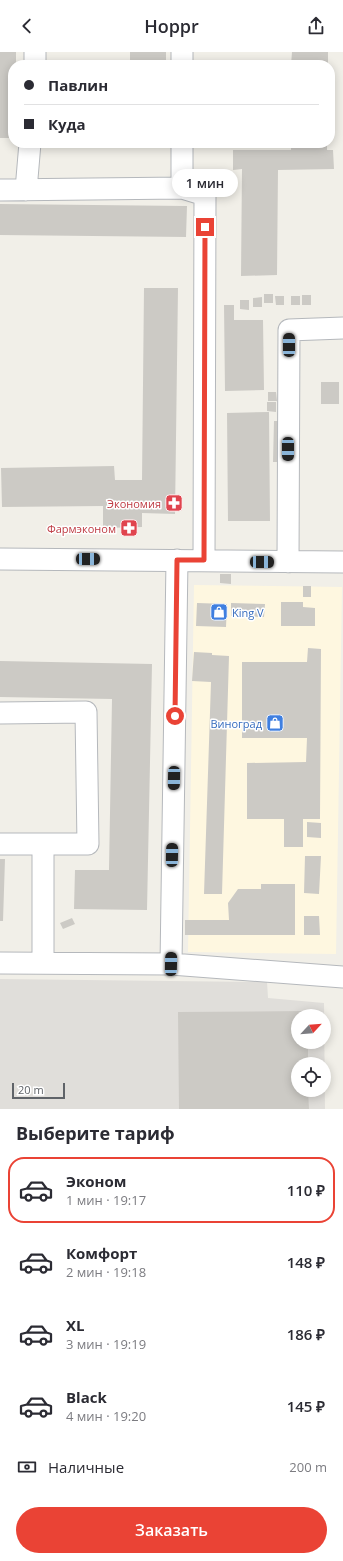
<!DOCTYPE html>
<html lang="ru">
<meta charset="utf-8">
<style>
body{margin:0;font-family:"Open Sans",sans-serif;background:#f2f2f3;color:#2b2b33;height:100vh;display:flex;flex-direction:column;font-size:15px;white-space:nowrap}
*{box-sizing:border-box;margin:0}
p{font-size:13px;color:#7c7c81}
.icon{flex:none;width:22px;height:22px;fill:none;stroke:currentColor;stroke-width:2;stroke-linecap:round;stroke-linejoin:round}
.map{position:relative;height:1057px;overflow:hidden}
.side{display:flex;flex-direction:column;background:#fff;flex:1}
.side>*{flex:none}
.guide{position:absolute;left:8px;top:8px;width:327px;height:88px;border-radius:16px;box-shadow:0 2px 10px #0003;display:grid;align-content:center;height:88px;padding:0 16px;background:#fff}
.needle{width:26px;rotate:64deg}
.controls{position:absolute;left:291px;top:957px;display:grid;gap:8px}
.controls a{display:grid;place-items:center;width:40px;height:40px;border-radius:50%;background:#fff;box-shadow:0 2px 10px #0003;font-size:20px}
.scale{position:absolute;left:12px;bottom:10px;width:53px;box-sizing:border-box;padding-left:4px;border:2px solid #5f6368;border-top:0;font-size:11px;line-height:14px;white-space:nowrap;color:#5f6368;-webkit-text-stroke:3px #fff;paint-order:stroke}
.end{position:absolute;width:18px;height:18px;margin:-9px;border:5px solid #ea4335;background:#fff;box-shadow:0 0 0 2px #fff}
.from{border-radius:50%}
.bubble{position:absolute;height:28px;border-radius:14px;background:#fff;box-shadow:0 2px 10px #0003;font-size:13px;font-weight:600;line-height:28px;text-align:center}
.car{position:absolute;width:12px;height:24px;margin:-12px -6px;border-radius:5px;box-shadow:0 0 3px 1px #0007;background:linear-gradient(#222 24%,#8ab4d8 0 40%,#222 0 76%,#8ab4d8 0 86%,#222 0)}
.guide b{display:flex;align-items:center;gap:14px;height:38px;font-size:15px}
.guide b+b{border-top:1px solid #e1e1e2}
.guide i{width:10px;height:10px;background:#2b2b33}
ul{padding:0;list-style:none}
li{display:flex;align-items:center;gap:12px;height:66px;margin:0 8px 6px;padding:0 8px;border:2px solid transparent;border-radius:16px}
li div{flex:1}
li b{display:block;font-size:15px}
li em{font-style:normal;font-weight:600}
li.current{border-color:#ea4335}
li>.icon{width:36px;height:36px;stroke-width:1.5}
h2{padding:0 16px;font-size:18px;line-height:48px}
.pay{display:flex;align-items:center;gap:10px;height:44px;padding:0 16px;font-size:15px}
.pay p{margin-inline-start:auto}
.cta{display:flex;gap:8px;margin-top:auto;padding:8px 16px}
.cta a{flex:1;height:46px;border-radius:24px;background:#ea4335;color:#fff;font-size:16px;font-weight:600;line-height:46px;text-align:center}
header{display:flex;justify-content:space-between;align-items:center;height:52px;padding:0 16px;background:#fff;font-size:18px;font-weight:600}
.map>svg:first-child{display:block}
.commercial{fill:#fef7e0}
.industrial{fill:#e0deda;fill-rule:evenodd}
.building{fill:#cccac5}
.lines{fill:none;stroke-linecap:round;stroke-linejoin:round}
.minor-casing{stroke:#b5b8bc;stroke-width:23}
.minor{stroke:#fff;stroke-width:21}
.route{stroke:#ea4335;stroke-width:5}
.labels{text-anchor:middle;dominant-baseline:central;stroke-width:3;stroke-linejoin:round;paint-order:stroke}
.health-label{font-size:11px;fill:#be3a42;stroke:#fff;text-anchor:end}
.shop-label{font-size:11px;fill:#366cbe;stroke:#fff;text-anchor:start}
</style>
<header><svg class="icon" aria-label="back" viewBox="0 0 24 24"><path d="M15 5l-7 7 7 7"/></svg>Hoppr<svg class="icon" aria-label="share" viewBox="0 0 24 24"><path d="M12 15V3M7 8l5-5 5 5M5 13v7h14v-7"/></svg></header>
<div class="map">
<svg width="343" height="1057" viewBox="0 0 343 1057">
<rect width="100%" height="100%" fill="#f1efe8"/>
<path class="commercial" d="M194,533L342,535L336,902L188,900Z"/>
<path class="industrial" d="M0,927L267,930L268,946L324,951L325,1057H0ZM298,964H324V990H298ZM298,1012H324V1038H298Z"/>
<path class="building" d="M0,0H16V13H13V86H0Z
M130,0H166V13H130Z
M292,0H328V13H291Z
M291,91H327V98H333L334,117L278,118L277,223L241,224L242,117L233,118V98H291Z
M0,152L187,154L186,185L0,183Z
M144,236H178L175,462L142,461V475L103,476V454L2,455L1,416L114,414L115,428H142Z
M264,242H273V251H264Z
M302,243H311V253H302Z
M275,244H284V253H276Z
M291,244H300V253H291Z
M262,245V255H253V246Z
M240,248H249V258L240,257Z
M224,253H234V268H263L264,338L225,339Z
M321,330H339V352H321Z
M268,340H276L277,349H268Z
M267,350H276V360L267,359Z
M269,360L270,469H228L227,361Z
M274,369H284L280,410H273Z
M220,522H231V532L220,531Z
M303,534H311V545H303Z
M281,550H303V555L315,556V574H281Z
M197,551L227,552L226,575L196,574Z
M231,551L265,552L264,565L231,564Z
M308,596L321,597L320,767H303V795H284V767H247V711L306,710L307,686H242V610H307Z
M194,600L212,601V603L229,604L222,842H204L211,630L192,629Z
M0,609L152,612L147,858L74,857L75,818H109L112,647L0,645Z
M307,770L321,771V786L307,785Z
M305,804H321L319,842L304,841Z
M0,807H5L3,869H0Z
M261,832H295V883H185V868H229L228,851L238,837H261Z
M304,864H319L320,883H304Z
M72,866L75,872L63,877L60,871Z
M308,959V964H298V990H308V1012H298V1038H308L309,1057H179L178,960Z"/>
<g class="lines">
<defs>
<path id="minor" d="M35,13V0
M182,13V0
M182,91V136
M0,138L182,136L205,143L204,508
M26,138L30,91
M0,507L343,510
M288,510L289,278L343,276
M0,661L86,660L88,792H0
M43,792V911
M0,911L171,912L343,925
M171,912L177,508"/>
</defs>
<use href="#minor" class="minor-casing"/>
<use href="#minor" class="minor"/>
</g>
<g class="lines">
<path class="route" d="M175,664L177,508H204L205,175"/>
</g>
<defs>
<symbol id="pharmacy-square" viewBox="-11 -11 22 22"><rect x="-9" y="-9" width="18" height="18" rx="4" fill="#e0444e" stroke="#fff"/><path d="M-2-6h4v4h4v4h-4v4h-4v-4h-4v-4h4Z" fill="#fff"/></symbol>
<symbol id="shop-square" viewBox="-11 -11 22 22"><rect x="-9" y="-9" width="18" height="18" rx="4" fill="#3f7fe0" stroke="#fff"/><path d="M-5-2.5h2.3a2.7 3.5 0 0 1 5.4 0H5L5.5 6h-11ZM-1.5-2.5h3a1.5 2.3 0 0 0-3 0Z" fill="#fff"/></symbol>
</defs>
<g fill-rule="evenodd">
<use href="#pharmacy-square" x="164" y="441" width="20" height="20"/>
<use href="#pharmacy-square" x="119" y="466" width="20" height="20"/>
<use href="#shop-square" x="209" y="550" width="20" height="20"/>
<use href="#shop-square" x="265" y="661" width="20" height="20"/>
</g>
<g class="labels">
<g class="health-label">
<text x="161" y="451">Экономия</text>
<text x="116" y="476">Фармэконом</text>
</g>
<g class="shop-label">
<text x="232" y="560">King V</text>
<text x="262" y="671" text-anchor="end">Виноград</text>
</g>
</g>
</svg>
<div class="controls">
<a><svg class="needle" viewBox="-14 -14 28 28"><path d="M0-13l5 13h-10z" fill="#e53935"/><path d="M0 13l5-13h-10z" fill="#7c7c81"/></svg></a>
<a><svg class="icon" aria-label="locate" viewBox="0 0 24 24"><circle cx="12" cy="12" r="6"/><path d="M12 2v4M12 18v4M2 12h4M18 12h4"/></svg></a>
</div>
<div class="scale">20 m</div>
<i class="end from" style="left:175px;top:664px"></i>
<i class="end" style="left:205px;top:175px"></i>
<div class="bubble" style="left:172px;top:117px;width:66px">1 мин</div>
<i class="car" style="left:289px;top:293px;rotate:0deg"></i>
<i class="car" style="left:288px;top:397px;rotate:180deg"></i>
<i class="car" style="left:88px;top:507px;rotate:90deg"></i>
<i class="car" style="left:262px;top:510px;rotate:91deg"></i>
<i class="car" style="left:174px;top:726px;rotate:181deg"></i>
<i class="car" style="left:172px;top:803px;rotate:1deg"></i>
<i class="car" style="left:171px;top:912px;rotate:1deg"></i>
<div class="guide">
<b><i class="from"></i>Павлин</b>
<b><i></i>Куда</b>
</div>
</div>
<section class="side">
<h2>Выберите тариф</h2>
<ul>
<li class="current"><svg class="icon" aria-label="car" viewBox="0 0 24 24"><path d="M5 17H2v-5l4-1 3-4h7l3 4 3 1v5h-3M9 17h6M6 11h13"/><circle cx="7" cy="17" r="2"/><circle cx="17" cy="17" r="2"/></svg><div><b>Эконом</b><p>1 мин · 19:17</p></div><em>110 ₽</em></li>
<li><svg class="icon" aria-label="car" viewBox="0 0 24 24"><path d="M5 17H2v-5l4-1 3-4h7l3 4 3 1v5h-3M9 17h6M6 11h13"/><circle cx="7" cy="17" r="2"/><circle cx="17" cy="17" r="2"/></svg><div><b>Комфорт</b><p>2 мин · 19:18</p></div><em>148 ₽</em></li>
<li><svg class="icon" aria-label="car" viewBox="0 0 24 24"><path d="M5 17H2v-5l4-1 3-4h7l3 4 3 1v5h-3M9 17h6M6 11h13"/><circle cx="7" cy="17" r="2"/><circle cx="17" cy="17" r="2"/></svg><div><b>XL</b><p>3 мин · 19:19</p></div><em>186 ₽</em></li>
<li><svg class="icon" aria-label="car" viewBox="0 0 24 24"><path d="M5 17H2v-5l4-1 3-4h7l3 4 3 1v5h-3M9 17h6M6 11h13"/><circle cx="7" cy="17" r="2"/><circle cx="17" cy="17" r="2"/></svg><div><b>Black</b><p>4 мин · 19:20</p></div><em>145 ₽</em></li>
</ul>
<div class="pay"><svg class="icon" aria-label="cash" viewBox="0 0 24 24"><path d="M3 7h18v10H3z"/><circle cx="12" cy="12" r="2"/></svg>Наличные<p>200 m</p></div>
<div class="cta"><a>Заказать</a></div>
</section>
